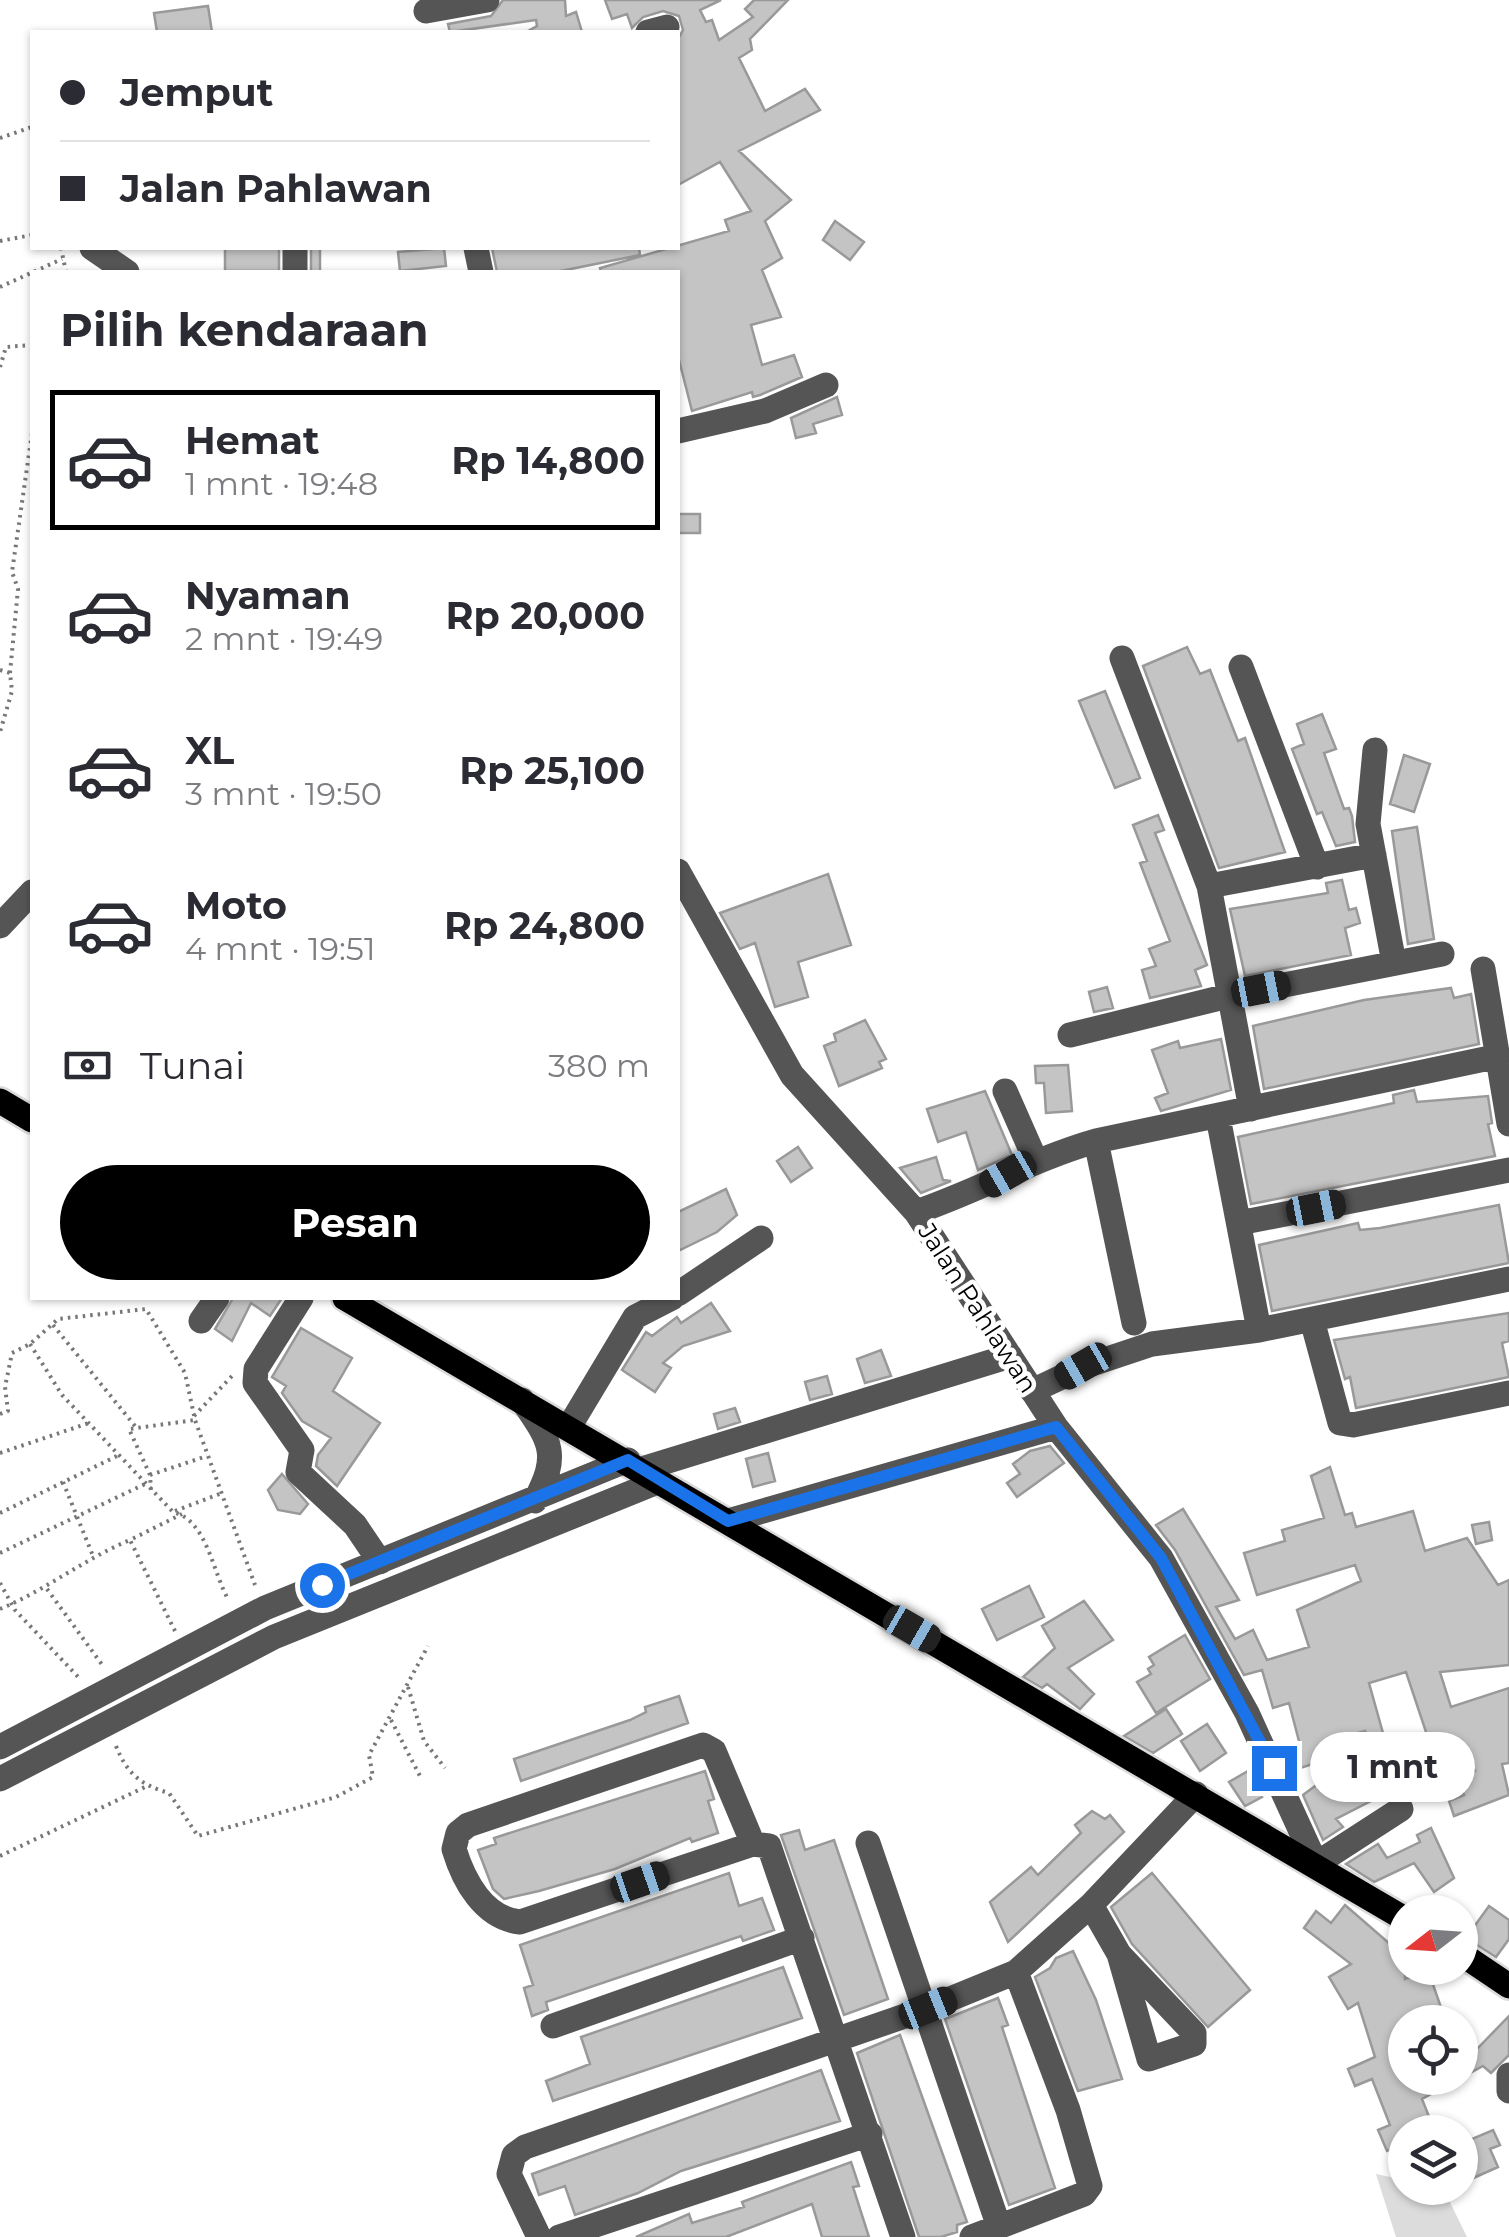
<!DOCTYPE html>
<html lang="id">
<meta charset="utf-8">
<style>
body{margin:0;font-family:Montserrat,sans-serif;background:#f7f7f7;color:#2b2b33;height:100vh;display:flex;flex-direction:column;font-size:38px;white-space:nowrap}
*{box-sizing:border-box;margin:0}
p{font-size:32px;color:#7c7c81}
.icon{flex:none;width:55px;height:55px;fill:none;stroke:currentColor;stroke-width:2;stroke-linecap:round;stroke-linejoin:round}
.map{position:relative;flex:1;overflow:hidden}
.drawer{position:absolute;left:30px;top:270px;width:650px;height:1030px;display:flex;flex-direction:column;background:#fff;border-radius:0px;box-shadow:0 2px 8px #0004}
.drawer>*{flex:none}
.hud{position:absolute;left:30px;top:30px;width:650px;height:220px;border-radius:0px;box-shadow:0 2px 8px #0004;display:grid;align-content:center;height:220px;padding:0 30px;background:#fff}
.needle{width:65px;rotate:253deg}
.tools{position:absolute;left:1388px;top:1895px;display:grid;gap:20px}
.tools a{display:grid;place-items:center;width:90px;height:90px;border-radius:50%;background:#fff;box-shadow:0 2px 8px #0004;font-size:50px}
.end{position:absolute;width:45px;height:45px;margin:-22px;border:12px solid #1a73e8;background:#fff;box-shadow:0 0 0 5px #fff}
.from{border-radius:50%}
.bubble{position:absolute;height:70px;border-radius:35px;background:#fff;box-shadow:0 2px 8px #0004;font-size:32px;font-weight:700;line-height:70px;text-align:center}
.car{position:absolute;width:30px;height:60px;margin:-30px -15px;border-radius:12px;box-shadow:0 0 8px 2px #0007;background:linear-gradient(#222 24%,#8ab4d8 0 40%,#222 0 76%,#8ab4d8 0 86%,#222 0)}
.hud b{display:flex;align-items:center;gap:35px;height:95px;font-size:38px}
.hud b+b{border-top:2px solid #e1e1e2}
.hud i{width:25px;height:25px;background:#2b2b33}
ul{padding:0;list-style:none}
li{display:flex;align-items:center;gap:30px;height:140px;margin:0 20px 15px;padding:0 10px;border:5px solid transparent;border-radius:0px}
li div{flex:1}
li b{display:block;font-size:38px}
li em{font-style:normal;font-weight:700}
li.current{border-color:#000}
li>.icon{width:90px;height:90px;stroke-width:1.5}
h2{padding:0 30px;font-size:45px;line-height:120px}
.pay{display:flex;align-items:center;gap:25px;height:110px;padding:0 30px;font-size:38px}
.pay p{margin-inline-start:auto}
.action{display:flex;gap:20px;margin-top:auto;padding:20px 30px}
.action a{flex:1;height:115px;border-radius:60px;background:#000;color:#fff;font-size:40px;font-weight:700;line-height:115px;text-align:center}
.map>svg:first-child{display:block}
.green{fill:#dcdcdc}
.building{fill:#c4c4c4;stroke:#999;stroke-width:2.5}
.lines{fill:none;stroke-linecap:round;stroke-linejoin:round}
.major-casing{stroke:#dbdbdb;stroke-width:30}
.path{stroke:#777;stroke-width:4;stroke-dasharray:2.5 5;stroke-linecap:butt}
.minor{stroke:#555;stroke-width:25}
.major{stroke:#000;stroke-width:25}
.route{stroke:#1a73e8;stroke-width:12}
.labels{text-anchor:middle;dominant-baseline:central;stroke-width:9;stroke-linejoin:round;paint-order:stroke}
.street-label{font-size:25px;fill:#000;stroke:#fff}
</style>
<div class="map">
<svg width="1509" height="2237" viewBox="0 0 1509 2237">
<rect width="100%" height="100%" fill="#fff"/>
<path class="green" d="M1376,2174L1405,2180V2188H1443L1467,2237H1396Z"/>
<path class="building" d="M503,0H565L566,16L576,12L582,32H526L537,26L536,20L450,32L448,24L491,16Z
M605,0H721L700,10L706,22L712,20L719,40L753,17L745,9L754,0H788L750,39L752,50L739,58L765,111L805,89L820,110L739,151L791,200L765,221L782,258L762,270L781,317L751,325L762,365L794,355L802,377L760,395L753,397L752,392L692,411L678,356V272H601L600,268L729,231L725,220L751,211L720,162L678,185V39L683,30L679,16L663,11L643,17L632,28L627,14L612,19Z
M208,6L212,32H157L154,13Z
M835,221L864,242L850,260L823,240Z
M225,248H279V271H225Z
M311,248H320V272H311Z
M444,248L446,266L400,271L398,252Z
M492,248H639L640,255L556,272H497Z
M837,397L842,415L813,424L816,433L796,438L791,418Z
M678,514H700V533H678Z
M1187,647L1200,674L1210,670L1238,741L1245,738L1285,852L1219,868L1143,666Z
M1105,691L1140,778L1115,788L1079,701Z
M1322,714L1336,749L1324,753L1344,809L1349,808L1352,816L1355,842L1336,846L1322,812L1317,814L1292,749L1304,744L1297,724Z
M1404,755L1430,764L1414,812L1390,804Z
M1158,815L1164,830L1155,833L1207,965L1195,970L1201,986L1150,998L1142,970L1156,966L1149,949L1170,941L1140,863L1147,861L1133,825Z
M1417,827L1434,939L1408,944L1392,831Z
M828,874L851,945L798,962L808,997L775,1007L755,943L740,949L720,913Z
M1342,880L1349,910L1356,908L1360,923L1345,928L1351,955L1245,976L1230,909L1328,893L1326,883Z
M1107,987L1113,1008L1094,1012L1089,992Z
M1451,988L1454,998L1471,994L1479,1044L1264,1089L1253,1026L1364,1000Z
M865,1020L886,1059L879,1062L882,1068L839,1086L824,1046L836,1041L834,1034Z
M1221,1039L1231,1090L1161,1111L1155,1098L1168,1093L1152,1050L1178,1041L1180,1048Z
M1068,1065L1072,1111L1046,1113L1044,1083H1036L1035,1066Z
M1414,1090L1417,1102L1488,1096L1492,1123L1488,1124L1495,1156L1251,1204L1238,1137L1394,1103L1393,1095Z
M985,1091L1012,1155L978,1170L966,1132L938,1142L927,1109Z
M798,1147L812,1168L791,1182L777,1161Z
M936,1157L943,1180L951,1181L921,1193L900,1168Z
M726,1189L737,1215L717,1232L678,1251V1212Z
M1499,1205L1509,1263L1272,1311L1259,1245L1358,1223L1360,1230L1380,1228Z
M233,1298H282L270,1316L251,1303L232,1341L215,1329Z
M711,1303L730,1331L683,1346L663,1363L671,1368L655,1392L622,1370L646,1332L652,1336L677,1317L681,1323Z
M1509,1313V1341L1502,1343L1509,1377L1356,1408L1350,1377L1345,1379L1334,1340Z
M301,1328L352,1358L333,1391L380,1423L337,1486L316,1466L318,1455L331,1438L302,1421L282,1393L286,1386L272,1377Z
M881,1350L891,1376L865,1383L857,1359Z
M827,1376L832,1394L810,1400L805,1382Z
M735,1408L740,1422L718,1429L714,1414Z
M1050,1446L1064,1463L1017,1497L1007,1483L1020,1474L1013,1464L1030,1451Z
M768,1453L775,1481L753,1487L746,1459Z
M1330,1467L1345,1515L1352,1513L1356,1527L1413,1511L1425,1551L1467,1538L1498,1585L1509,1580V1665L1440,1672L1451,1707L1509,1688V1763L1502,1764L1509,1795L1454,1816L1449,1801L1464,1795L1458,1781L1475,1771L1465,1753L1450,1761L1448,1755L1435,1759L1406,1672L1369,1683L1388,1751L1394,1748L1407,1775L1368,1794L1371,1801L1336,1819L1343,1827L1323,1840L1303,1795L1341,1767L1344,1774L1373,1760L1372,1744L1365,1731L1332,1740L1338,1756L1291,1771L1282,1751L1300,1745L1289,1703L1273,1708L1262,1670L1244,1675L1175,1550L1156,1525L1183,1509L1239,1600L1216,1607L1235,1639L1253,1630L1267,1660L1309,1647L1297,1610L1361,1581L1355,1565L1257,1595L1244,1553L1285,1541L1282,1530L1324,1518L1311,1476Z
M282,1474L308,1504L300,1514L278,1510L268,1490Z
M1489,1522L1492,1540L1476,1544L1472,1525Z
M1029,1586L1044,1617L997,1640L982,1609Z
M1084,1601L1113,1640L1068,1668L1094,1694L1080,1709L1047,1684L1042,1688L1023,1677L1055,1648L1042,1626Z
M1185,1635L1210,1679L1156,1713L1137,1682L1151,1674L1148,1669L1154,1665L1149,1657Z
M679,1696L688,1723L521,1781L514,1759L630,1720L646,1712L645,1707Z
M1166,1709L1182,1734L1153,1753L1124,1736Z
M1207,1724L1226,1753L1200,1771L1181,1741Z
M705,1771L714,1799L708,1801L718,1833L692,1842L690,1838L615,1869L539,1891L504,1899L493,1889L478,1850L496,1844L494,1838Z
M1248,1771L1262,1797L1245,1806L1229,1782Z
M1092,1811L1105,1819L1110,1815L1124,1832L1008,1942L990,1902L1031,1867L1038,1875L1081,1833L1075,1825Z
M1431,1828L1454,1878L1434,1892L1414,1863L1374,1882L1346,1864L1378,1844L1387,1858L1420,1842L1417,1835Z
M799,1830L805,1850L834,1840L888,1999L844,2015L781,1835Z
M729,1873L739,1906L762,1898L774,1930L743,1941L741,1936L546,2002L548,2010L532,2016L524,1988L533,1985L520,1945Z
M1152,1873L1250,1990L1208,2027L1132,1944L1111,1907Z
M1345,1905L1405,1957V1979L1428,1970L1446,2022H1405V2078H1460V2020L1476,2050L1509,2016V2055L1491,2073L1483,2066L1422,2099L1430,2119L1417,2125L1420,2132H1405V2144L1387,2151L1378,2130L1390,2125L1372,2079L1355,2086L1348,2069L1375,2057L1358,2003L1348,2009L1329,1977L1351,1964L1304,1928L1316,1911L1331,1923Z
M1489,1906L1509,1920V1939L1496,1957L1466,1938Z
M1073,1951L1096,2000L1122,2079L1078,2091L1035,1977L1050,1968L1056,1958Z
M783,1967L802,2018L553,2101L546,2081L590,2064L581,2037Z
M998,1998L1008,2025L1002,2027L1055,2188L1009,2205L945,2019Z
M900,2035L967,2222L957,2225V2232L941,2237H919L857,2053Z
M821,2070L840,2121L681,2171L638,2193L575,2215L565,2186L539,2195L532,2174Z
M1493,2130L1500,2145L1490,2149L1498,2167L1460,2184V2144Z
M851,2162L859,2186L853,2187L869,2237H822L812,2204L726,2237H636L689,2214L692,2223L744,2207L742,2202Z"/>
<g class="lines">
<defs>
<path id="major" d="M0,1101L32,1120
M345,1298L1405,1919
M1460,1953L1509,1986"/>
</defs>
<use href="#major" class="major-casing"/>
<path class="path" d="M0,138L32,127
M0,241L32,235
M61,248L66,272
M0,287L62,259
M0,367L6,347L32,345
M0,670L10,673L12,691L0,732
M10,673L18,589L12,572L32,433
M53,1325L135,1426
M30,1344L62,1395L173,1512C207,1520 213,1573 228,1599
M0,1414L8,1411L5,1387L12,1353L30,1344L58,1319L146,1309L185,1373L195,1420L255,1585
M194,1416L232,1376
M0,1453L89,1423
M150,1475L129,1429L195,1420
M63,1482L93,1556
M151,1490L150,1475L207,1456
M175,1511L222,1493
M0,1513L117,1456
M0,1553L145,1484
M0,1583L15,1610L81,1680
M47,1589L103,1666
M0,1609C46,1590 84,1559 130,1540
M175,1631L130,1540L182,1514
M408,1687L424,1741L445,1768
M391,1720L421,1778
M116,1746C127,1774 141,1785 169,1793L198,1836L336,1797L373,1777L369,1755L428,1646
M0,1856L145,1787"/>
<path class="minor" d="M426,11L487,0
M648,32L667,27
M92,248L127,272
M295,248V272
M476,248L481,272
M678,431L765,411L826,385
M1122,658L1209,886L1251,1109
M1241,667L1317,867
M1375,750L1368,824L1394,963
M678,871L792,1075L916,1212L1056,1427L1161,1558L1247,1713L1316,1864L1401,1809
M1209,886L1374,855
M0,926L32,892
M1483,969L1509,1124
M1070,1035L1228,996L1442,954
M1005,1091L1035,1159
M1218,1117L1259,1330
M1096,1141L1134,1323
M916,1212C978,1191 1033,1159 1096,1141L1499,1056
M1239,1223L1509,1170
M678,1294L761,1238
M301,1298L256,1369L255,1383L302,1450L298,1472L355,1525L380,1562
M1312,1320L1340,1423L1353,1425L1509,1393
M201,1321L217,1298
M1032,1391L1083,1367L1152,1344L1259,1330L1509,1279
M522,1400C551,1442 560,1454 535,1501
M569,1427L635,1317L672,1298
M642,1469L1010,1356
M728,1521L1056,1427
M0,1747L265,1608L628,1460
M0,1779L274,1637L660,1481
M868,1843L999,2227
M753,1844L714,1751L703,1745L468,1825L458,1833L454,1849C464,1882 484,1918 520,1922L753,1844L769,1846L903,2237
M1091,1905L1119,1954L1194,2033V2044L1149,2059L1119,1954
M553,2026L802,1938
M1509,2075V2091
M539,2237L509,2174L514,2155L525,2147L928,2008L1016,1972L1091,1905L1196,1794
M559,2237L870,2134
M972,2237L1084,2194L1090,2186L1068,2110L1016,1972"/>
<use href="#major" class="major"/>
</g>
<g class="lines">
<path class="route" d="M322,1585L628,1460L728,1521L1056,1427L1161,1558L1274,1768"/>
</g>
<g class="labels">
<g class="street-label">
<text transform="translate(978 1308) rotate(57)">Jalan Pahlawan</text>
</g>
</g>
</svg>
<div class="tools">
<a><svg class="needle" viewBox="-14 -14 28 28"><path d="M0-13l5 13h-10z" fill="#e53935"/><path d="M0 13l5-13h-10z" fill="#7c7c81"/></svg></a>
<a><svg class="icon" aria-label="locate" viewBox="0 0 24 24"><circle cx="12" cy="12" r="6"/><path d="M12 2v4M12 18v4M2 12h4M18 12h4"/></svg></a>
<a><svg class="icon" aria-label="layers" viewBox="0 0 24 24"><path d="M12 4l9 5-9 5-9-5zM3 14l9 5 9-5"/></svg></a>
</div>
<i class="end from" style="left:322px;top:1585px"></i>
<i class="end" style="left:1274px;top:1768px"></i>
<div class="bubble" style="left:1310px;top:1732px;width:165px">1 mnt</div>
<i class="car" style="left:1261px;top:989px;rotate:79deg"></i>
<i class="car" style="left:1008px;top:1174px;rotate:240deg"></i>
<i class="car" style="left:1316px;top:1208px;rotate:79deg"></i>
<i class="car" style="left:1083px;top:1366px;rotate:240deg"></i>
<i class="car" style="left:912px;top:1629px;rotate:120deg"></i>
<i class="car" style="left:640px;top:1882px;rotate:71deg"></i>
<i class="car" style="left:928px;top:2008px;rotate:68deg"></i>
<div class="hud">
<b><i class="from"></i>Jemput</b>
<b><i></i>Jalan Pahlawan</b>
</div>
<section class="drawer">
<h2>Pilih kendaraan</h2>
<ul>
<li class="current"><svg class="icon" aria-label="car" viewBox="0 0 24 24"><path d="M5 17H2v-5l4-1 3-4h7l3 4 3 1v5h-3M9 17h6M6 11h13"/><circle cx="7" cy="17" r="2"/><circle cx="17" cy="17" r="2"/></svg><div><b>Hemat</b><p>1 mnt · 19:48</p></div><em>Rp 14,800</em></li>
<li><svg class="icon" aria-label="car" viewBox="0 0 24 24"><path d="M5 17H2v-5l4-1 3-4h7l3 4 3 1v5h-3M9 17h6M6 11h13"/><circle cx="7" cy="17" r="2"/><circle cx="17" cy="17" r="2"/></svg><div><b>Nyaman</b><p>2 mnt · 19:49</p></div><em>Rp 20,000</em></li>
<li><svg class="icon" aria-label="car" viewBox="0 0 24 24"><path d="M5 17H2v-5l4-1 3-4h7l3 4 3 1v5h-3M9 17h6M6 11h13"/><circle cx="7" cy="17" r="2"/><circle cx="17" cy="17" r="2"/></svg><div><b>XL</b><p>3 mnt · 19:50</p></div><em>Rp 25,100</em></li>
<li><svg class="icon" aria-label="car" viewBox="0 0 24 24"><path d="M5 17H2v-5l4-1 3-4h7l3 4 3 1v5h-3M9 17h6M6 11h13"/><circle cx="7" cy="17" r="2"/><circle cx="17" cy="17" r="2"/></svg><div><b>Moto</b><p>4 mnt · 19:51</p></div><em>Rp 24,800</em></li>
</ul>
<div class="pay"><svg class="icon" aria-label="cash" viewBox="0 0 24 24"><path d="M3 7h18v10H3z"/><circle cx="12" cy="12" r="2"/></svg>Tunai<p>380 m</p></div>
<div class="action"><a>Pesan</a></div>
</section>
</div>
